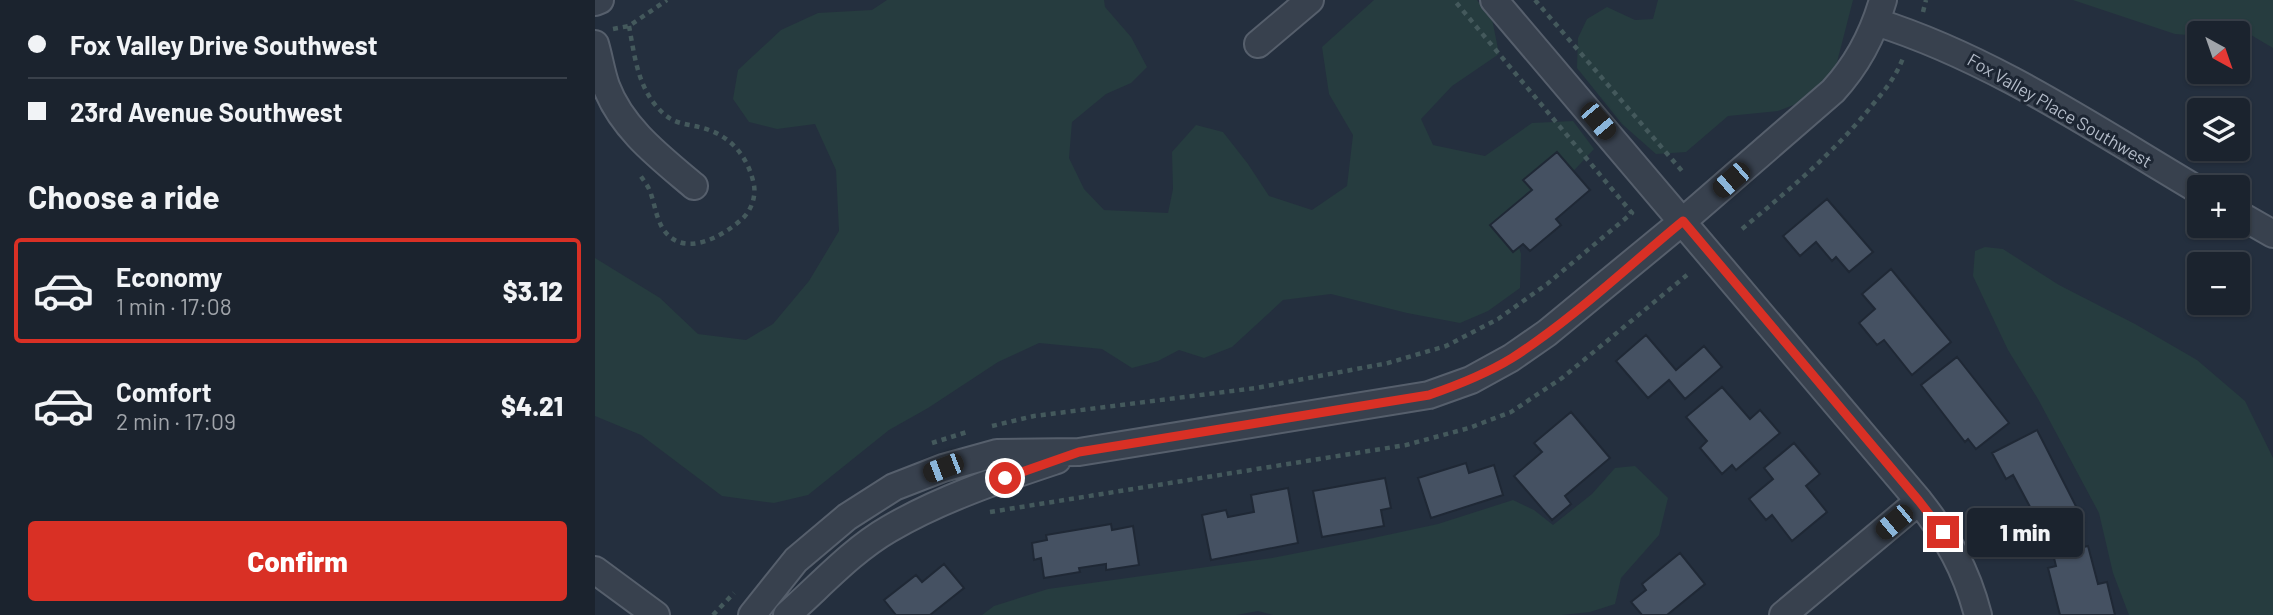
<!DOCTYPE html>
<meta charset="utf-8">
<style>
body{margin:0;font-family:Barlow,sans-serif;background:#282f3a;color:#f1f3f6;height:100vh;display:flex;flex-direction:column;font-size:26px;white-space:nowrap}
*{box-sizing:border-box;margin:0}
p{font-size:23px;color:#a0a4aa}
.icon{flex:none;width:38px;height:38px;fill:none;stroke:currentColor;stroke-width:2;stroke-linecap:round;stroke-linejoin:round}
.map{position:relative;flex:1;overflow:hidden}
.details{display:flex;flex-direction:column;background:#1b232e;width:595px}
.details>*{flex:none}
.guide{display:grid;align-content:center;height:154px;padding:0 28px;background:#1b232e}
.needle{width:46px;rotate:140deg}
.tools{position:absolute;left:1592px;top:21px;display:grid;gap:14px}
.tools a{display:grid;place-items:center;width:63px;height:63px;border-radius:7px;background:#1b232e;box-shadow:0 2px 5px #0004,0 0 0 2px #39404a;font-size:35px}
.end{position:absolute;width:32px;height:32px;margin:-16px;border:9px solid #d93025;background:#fff;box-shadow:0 0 0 4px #fff}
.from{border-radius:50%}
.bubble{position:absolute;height:49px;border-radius:7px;background:#1b232e;box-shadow:0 2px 5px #0004,0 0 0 2px #39404a;font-size:23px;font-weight:800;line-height:49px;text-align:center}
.car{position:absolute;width:21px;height:42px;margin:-21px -10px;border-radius:9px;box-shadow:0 0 5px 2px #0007;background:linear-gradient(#222 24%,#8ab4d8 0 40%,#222 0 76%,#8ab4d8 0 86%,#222 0)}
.guide b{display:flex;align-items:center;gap:24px;height:66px;font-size:26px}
.guide b+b{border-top:2px solid #39404a}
.guide i{width:18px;height:18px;background:#f1f3f6}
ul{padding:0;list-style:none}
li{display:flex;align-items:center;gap:21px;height:105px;margin:0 14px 10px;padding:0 14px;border:4px solid transparent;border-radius:7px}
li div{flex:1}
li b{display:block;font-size:26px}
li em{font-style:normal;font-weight:800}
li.on{border-color:#d93025}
li>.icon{width:63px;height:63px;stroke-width:1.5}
h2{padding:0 28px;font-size:32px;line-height:84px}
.primary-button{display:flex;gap:14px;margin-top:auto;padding:14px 28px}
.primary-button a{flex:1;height:80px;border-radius:7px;background:#d93025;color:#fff;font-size:28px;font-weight:800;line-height:80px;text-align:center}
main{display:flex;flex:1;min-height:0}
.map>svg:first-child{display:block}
.green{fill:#263c3f}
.building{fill:#455162;stroke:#1f2835;stroke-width:2}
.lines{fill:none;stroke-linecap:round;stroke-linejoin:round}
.minor-casing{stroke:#565f6c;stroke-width:30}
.path{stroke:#44595c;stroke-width:4.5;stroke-dasharray:5 5;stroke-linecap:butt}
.minor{stroke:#38414e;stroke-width:26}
.route{stroke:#d93025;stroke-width:9}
.labels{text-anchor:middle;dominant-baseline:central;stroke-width:6;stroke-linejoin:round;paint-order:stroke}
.street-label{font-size:18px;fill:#b4bcc9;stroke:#1d2633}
</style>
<main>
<section class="details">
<div class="guide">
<b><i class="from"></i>Fox Valley Drive Southwest</b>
<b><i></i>23rd Avenue Southwest</b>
</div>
<h2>Choose a ride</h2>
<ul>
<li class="on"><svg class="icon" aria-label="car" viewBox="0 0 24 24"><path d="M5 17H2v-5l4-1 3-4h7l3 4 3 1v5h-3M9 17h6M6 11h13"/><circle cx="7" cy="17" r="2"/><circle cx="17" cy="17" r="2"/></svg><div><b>Economy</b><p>1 min · 17:08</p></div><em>$3.12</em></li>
<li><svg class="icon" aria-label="car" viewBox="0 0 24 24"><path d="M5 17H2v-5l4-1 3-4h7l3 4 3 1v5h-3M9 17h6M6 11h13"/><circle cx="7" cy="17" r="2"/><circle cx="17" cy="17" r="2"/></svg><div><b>Comfort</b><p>2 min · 17:09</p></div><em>$4.21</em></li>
</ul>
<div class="primary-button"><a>Confirm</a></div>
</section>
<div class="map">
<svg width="1678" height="615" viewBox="0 0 1678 615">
<rect width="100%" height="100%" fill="#242f3e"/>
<path class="green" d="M292,0H509L510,7L536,37L552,67L536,83L511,94L477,122L474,158L489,189L509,210L573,213L578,189L577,152L601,125L628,132L653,164L674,196L717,210L752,186L758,135L734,94L727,47L779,0H882L897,19L904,54L857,86L826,119L838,145L890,156L937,123L978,121L999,149L971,179L916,221L926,254L925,288L893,311L865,323L812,313L736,294L688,300L637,347L609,358L584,350L563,361L537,368L507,349L444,343L403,362L333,408L294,430L213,495L179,503L127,496L46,435L0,416V258L65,298L103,334L151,340L178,324L214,281L244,231L241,170L220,124L182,129L154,122L138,99L143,70L186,30L223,13L277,10Z
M1063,0H1258L1240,70L1214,99L1183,111L1133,116L1091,152L1061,154L1027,124L982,68L983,38L992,19L1012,7L1040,20L1058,19Z
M1478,0H1678V48L1634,22L1633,28L1624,33H1605V36L1580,34Z
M1390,247L1408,249L1464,285L1540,324L1602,360L1650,401L1678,458V615H1534L1518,573L1504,513L1443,399L1413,350L1378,276L1380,251Z
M1040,466L1073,498L1064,535L1026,578L1020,604L995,612L967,615H678L663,611L641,615H387L399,606L453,589L677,558L769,540L843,524L918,500L939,510L958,525L997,494L1020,468Z"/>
<path class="building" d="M962,152L995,190L961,219L966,225L935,251L928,244L918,252L895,225L937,190L928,180Z
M1232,199L1278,252L1254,272L1241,257L1237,261L1221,242L1205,256L1188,236Z
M1296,269L1356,342L1317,375L1289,340L1282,345L1264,323L1280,309L1267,294Z
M1051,335L1081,370L1109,346L1127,367L1090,399L1074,380L1053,398L1021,361Z
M1362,357L1414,423L1381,449L1373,439L1370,442L1326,385Z
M1127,387L1155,419L1165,410L1185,433L1141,470L1137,465L1127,474L1105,448L1112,441L1091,417Z
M976,412L1015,458L970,496L976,504L957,520L919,476L947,452L939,443Z
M1442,430L1489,522L1444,546L1432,523L1441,518L1418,475L1411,479L1397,453Z
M1199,443L1225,474L1211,486L1232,512L1197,541L1177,515L1171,520L1154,499L1178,479L1169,468Z
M871,463L874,473L899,465L908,495L836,518L823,478Z
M790,478L796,508L786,510L789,526L727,537L718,491Z
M693,488L703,543L616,560L607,515L631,510L633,517L659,512L656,495Z
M516,524L517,530L538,526L544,565L511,570V564L484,568L485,572L449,578L446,558L439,560L437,543L452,540L451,535Z
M1493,546L1503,584L1512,582L1520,615H1465L1453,568L1461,566L1458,554Z
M1085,553L1110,584L1072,615H1047L1036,602L1051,590L1047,584Z
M349,564L369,588L335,615H301L289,600L321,575L327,582Z"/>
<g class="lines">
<defs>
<path id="minor" d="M899,0L1324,501C1353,538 1371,569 1383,615
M0,2L5,0
M1281,22C1398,59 1500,129 1605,191
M0,44C4,57 6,72 11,86C27,129 66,158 99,186
M663,44L715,0
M1643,214L1678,234
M0,570L61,615
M157,615L201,560L252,517L299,487L348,468L402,453L484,452L834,395L876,380L916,358L952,333L1088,221L1238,91C1263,64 1278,35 1288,0
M192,615C225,586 256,551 294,529C347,498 405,479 462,460
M1188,615L1324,501"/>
</defs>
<use href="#minor" class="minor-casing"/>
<path class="path" d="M940,0L1087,171
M1328,12L1331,0
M34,26C40,58 43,91 69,114C82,126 99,124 114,130C139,139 154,160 159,185C161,197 156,211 147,219C127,237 88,259 68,229C61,217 60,206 56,194C54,187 49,181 45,175
M18,29L34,26L72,0
M1147,229C1195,189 1240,152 1279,103C1291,89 1301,76 1308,58
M397,426L439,416L661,388L793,363L851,346L903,319L952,284L1037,213L859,0
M337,443L372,432
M395,512L811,445L874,428L916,412L967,378L1092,275
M118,615L139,593"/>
<use href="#minor" class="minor"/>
</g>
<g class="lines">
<path class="route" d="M410,478L484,452L834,395C863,385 891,374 917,358C978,319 1032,267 1088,221L1324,501L1348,532"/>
</g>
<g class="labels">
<g class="street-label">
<text transform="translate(1465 110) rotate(30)">Fox Valley Place Southwest</text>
</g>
</g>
</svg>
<div class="tools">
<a><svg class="needle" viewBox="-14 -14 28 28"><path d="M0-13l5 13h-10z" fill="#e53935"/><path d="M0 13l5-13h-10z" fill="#a0a4aa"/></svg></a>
<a><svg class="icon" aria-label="layers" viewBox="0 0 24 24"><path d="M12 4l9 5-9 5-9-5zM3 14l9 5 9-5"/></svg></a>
<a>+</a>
<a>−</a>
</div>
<i class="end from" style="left:410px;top:478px"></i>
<i class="end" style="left:1348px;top:532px"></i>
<div class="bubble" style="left:1372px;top:508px;width:116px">1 min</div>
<i class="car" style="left:1003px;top:121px;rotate:140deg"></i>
<i class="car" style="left:1136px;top:180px;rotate:229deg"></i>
<i class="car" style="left:348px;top:468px;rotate:249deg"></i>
<i class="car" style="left:1299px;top:522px;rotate:230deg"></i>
</div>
</main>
